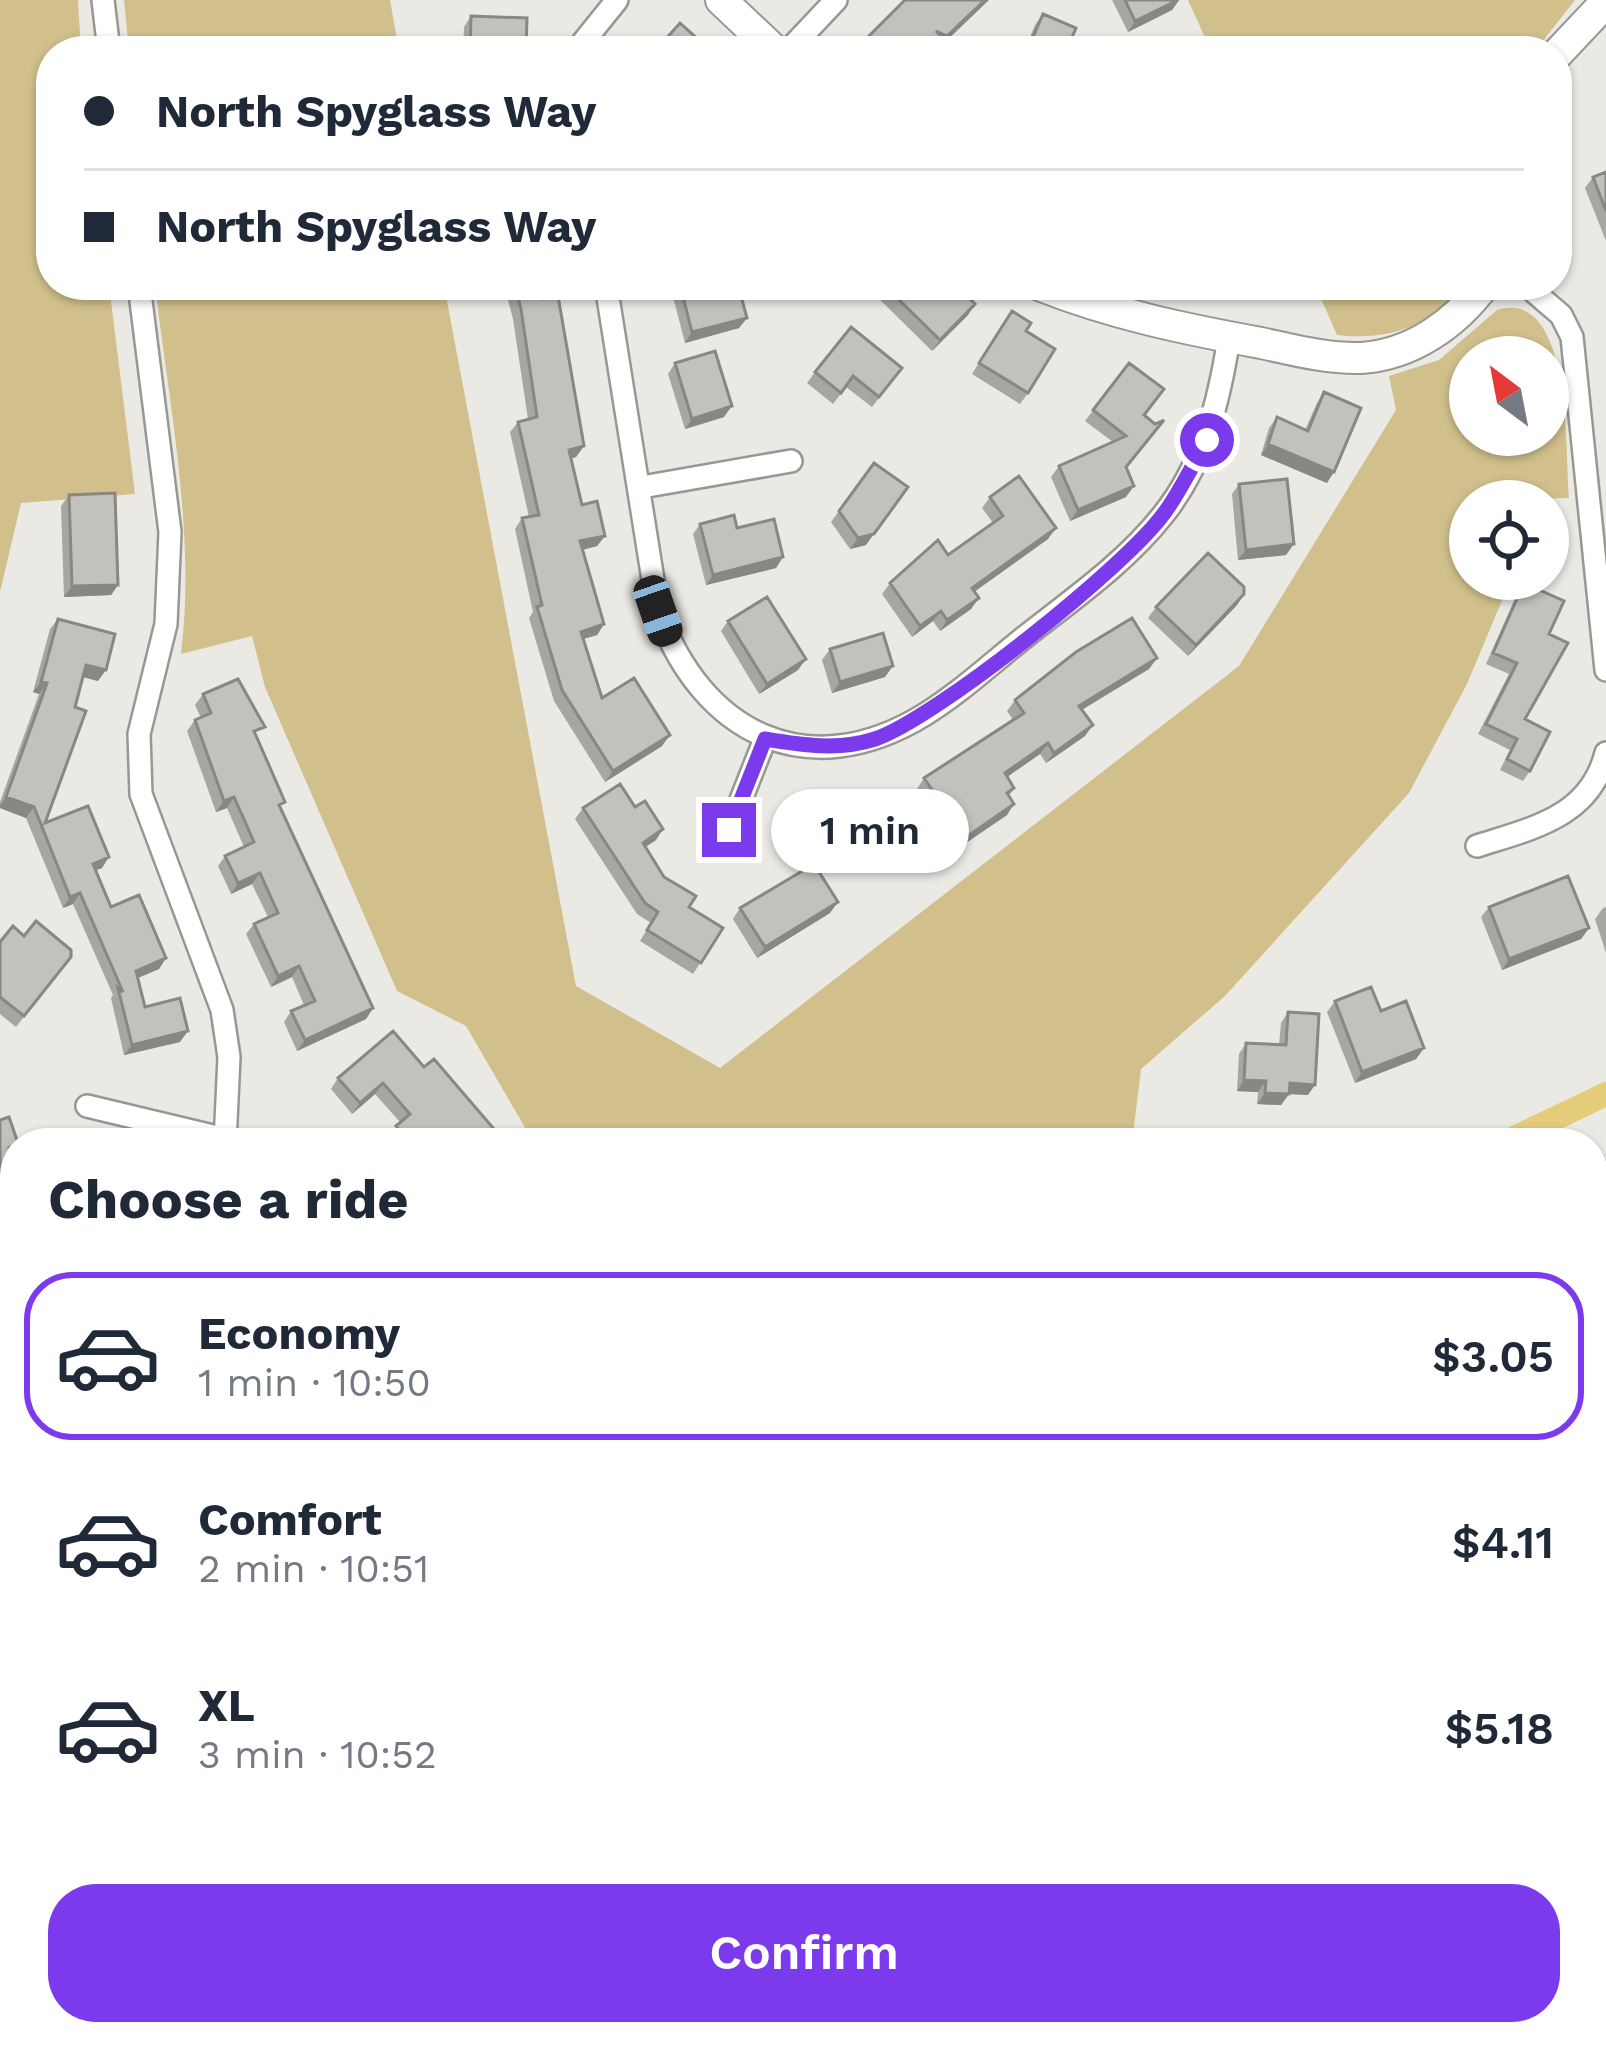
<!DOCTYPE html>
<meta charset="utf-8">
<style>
body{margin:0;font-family:"Work Sans",sans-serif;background:#f2f2f3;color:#1f2937;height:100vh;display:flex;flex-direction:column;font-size:45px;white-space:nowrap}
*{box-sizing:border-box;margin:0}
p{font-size:39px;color:#747a83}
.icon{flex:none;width:66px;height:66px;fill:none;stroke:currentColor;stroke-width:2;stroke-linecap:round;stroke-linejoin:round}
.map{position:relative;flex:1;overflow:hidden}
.drawer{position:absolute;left:0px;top:1128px;width:1608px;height:918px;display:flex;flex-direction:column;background:#fff;border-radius:48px 48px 0 0;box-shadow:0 3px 9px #0004}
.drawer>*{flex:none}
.banner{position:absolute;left:36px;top:36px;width:1536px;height:264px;border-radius:48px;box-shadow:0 3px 9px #0004;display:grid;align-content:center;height:264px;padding:0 48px;background:#fff}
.needle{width:78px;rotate:328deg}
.fabs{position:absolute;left:1449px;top:336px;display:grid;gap:24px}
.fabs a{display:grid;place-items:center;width:120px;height:120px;border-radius:50%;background:#fff;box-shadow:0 3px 9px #0004;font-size:60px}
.end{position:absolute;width:54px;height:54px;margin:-27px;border:15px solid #7c3aed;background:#fff;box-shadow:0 0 0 6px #fff}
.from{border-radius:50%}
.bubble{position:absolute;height:84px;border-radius:42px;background:#fff;box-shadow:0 3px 9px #0004;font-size:39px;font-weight:600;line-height:84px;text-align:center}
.car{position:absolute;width:36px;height:72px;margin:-36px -18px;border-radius:15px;box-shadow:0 0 9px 3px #0007;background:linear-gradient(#222 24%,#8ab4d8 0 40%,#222 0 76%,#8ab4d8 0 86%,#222 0)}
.banner b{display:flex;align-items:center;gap:42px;height:114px;font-size:45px}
.banner b+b{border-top:3px solid #e0e1e3}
.banner i{width:30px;height:30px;background:#1f2937}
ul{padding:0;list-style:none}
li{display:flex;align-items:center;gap:36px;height:168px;margin:0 24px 18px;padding:0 24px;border:6px solid transparent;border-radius:48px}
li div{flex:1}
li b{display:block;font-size:45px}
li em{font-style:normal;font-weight:600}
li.on{border-color:#7c3aed}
li>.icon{width:108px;height:108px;stroke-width:1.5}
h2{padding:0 48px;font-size:54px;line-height:144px}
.primary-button{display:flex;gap:24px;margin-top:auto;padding:24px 48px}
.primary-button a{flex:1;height:138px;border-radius:48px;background:#7c3aed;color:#fff;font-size:48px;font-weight:600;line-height:138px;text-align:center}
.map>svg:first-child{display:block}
.green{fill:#d1c08c;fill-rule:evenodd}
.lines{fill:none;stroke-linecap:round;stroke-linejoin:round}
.canal{stroke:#e5cc7a;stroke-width:24}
.street-casing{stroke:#989791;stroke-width:26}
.secondary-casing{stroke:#989791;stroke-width:34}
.street{stroke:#fff;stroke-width:21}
.secondary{stroke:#fff;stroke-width:30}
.wall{fill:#a8a6a1}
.shaded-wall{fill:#888783}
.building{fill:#c3c1bb;stroke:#888783;stroke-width:3}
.route{stroke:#7c3aed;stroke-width:15}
</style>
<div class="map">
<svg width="1606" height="2046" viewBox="0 0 1606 2046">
<rect width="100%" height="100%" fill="#ebe9e4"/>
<path class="green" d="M0,0H78L81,51H51V285H109L135,494L21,503L0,592Z
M124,0H390L399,51H129Z
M1188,0H1575L1535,51H1211Z
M155,285H444L576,986L720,1068L1239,666L1396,410L1389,376L1439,360L1497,310C1573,287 1565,452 1569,498L1470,501V579H1511L1467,684L1409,793L1225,996L1141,1069L1132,1143H534L466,1026L397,991L265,687L252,636L181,654C196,533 169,406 155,285ZM1470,357H1548V435H1470Z
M1315,285H1465C1430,326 1391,341 1337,335Z"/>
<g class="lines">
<path class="canal" d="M1504,1143L1606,1094
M0,1665L15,1656"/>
<defs>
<path id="street" d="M103,0L109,51
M576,51L617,0
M788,51L836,0
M139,285L170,532L166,624L139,734L141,794L222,1010L229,1057L225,1143
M606,285L658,611C702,734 808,786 924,715C960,693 993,662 1026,636C1073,599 1125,563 1163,515C1204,464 1219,401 1229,338
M1526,285L1561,315L1572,337L1606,670
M642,487L791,461
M729,830L765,739
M1477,846C1533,828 1590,817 1606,753
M87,1106L242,1143
M1593,1298L1606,1292
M0,1357L15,1352
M1593,1591L1606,1611
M1593,1724L1606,1713
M0,1863L15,1855
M1593,1900L1606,1892
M170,2031L179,2046
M893,2031L903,2046
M560,2046L573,2031
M1054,2046L1079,2031"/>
<path id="secondary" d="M721,0L775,51
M1557,54L1606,2
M1039,285C1112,314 1184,329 1261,343C1293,350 1328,359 1361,358C1411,355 1455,324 1484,285"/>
</defs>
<use href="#street" class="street-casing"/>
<use href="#secondary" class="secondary-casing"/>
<use href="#street" class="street"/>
<use href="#secondary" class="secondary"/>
</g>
<path class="wall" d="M1112,0H1179L1172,10L1128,32Z
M1043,14L1066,51H1024L1035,25Z
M471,16L526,51H463L464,27Z
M1606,172V241L1585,188L1593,177Z
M504,285H540L584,446L576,457L571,458L582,505L605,536L597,546L583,550L604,624L597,635L583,639L602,698L662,746L605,782L554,701L529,618L533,612L515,529L522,518L529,517L510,432L518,422L528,419L513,319Z
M670,285H738L747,318L739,328L685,343Z
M865,285H956L968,315L932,351Z
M1004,322L1026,331L1028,393L1020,404L972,374Z
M675,363L724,417L685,429L668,374Z
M1129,363L1144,415L1126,468V497L1070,521L1051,477L1059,466L1113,442L1085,421Z
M902,368L872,407L846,387L833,404L807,383L815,372Z
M1324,392L1327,483L1261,455L1269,428L1277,417L1305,430L1317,403Z
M874,463L866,545L850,549L831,522Z
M1239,484L1286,555L1238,560L1232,494Z
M69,495L118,585L111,595L64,597L61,506Z
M990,497L1048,539L974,592L971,609L940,631L933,621L912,637L882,594L890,583L948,555L993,523L982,508Z
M700,524L737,528L783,557L776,568L706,585L693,534Z
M1524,583L1549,634L1525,719L1530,771L1523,781L1500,770L1510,750L1478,734L1509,674L1486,664L1517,594Z
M1244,594L1237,605L1188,656L1148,618L1156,607Z
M58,619L98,681L83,677L45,823L102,868L96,870L111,907L166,958L159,969L138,978L145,1007L180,1042L124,1055L111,998L113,995L73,904L63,908L26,818L0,808V802L39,694L33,692L50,629Z
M728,621L798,670L759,694L721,631Z
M830,649L885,677L832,693L822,660Z
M1157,658L1149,669L1082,710L1085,736L1046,763L1040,754L1007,777L1014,788L1009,796L1007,815L957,849L917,789L924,778L1013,720L1007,711L1015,700Z
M203,694L257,738L281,808L373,1008L366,1019L297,1051L284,1022L291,1011L304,1005L292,977L271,987L246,934L254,924L268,917L252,884L231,894L218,866L225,856L244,847L227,808L216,812L187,731L195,720L201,718L195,705Z
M822,806L899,849L830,869L815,816Z
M583,808L656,840L645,847L664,877L689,907L723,928L693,974L640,941L651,923L637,914L575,819Z
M1489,907L1589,928L1581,939L1502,970L1481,917Z
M1606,907V953L1595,919L1603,908Z
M740,908L830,913L757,958L733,919Z
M24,936L71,957L16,1027L0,1014V942Z
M1335,1001L1381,1011L1424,1048L1416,1059L1355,1083L1327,1012Z
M1288,1012L1308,1095L1289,1094L1281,1105L1257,1104L1258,1092L1237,1091L1239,1054L1246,1043L1279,1045L1281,1023Z
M424,1067L506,1143H394L389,1137L400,1122L375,1094L352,1114L331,1089L338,1078Z
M0,1404L15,1480L4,1485L0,1477Z
M52,2031H84L61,2045Z
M244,2031H274L252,2044Z
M652,2031H720L698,2046H662Z
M763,2031H832L841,2046H773Z
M959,2031H978L965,2039Z
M1349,2031H1593L1606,2035L1571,2046H1533L1530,2038L1517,2046H1337L1344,2034Z"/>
<path class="shaded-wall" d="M985,0H989L940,47L936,31Z
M1179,0L1172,10L1128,32L1135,21Z
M975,304L968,315L932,351L940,340Z
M747,318L739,328L685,343L692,332Z
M732,406L724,417L685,429L692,419Z
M1268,444L1334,472L1327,483L1261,455Z
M584,446L576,457L562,461L569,450Z
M1134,486L1126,497L1070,521L1078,510Z
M908,487L866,545L850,549L858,538Z
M1056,528L1048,539L964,599L972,588Z
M605,536L597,546L573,552L580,541Z
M1294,544L1286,555L1238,560L1246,550Z
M783,557L776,568L706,585L713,575Z
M118,585L111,595L64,597L72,586Z
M1244,594L1237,605L1188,656L1196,645Z
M979,598L971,609L940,631L947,620Z
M941,611L933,621L912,637L920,626Z
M604,624L597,635L573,642L581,632Z
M1157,658L1149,669L1071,716L1079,706Z
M806,659L798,670L759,694L767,684Z
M86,665L106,670L98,681L79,676Z
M893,666L885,677L832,693L840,682Z
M41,682L47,683L39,694L33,692Z
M1093,725L1085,736L1046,763L1054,753Z
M670,735L662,746L605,782L613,771Z
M1048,743L1040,754L997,784L1005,773Z
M6,797L34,807L26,818L0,808V805Z
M234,797L227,808L216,812L224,801Z
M1014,804L1007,815L957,849L965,838Z
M663,829L656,840L635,854L643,843Z
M907,838L899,849L830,869L837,858Z
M109,857L102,868L86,874L93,864Z
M260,873L252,884L231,894L238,883Z
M80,893L73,904L63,908L70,897Z
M838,902L830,913L757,958L765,947Z
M1589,928L1581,939L1502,970L1509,959Z
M166,958L159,969L128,982L136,971Z
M299,966L292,977L271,987L278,976Z
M373,1008L366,1019L297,1051L305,1040Z
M188,1031L180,1042L124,1055L132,1045Z
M1424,1048L1416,1059L1355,1083L1362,1072Z
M1244,1080L1266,1081L1258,1092L1237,1091Z
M383,1083L375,1094L352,1114L360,1103Z
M1290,1083L1315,1085L1308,1095L1289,1094L1281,1105L1257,1104L1265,1093Z
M15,1178V1182L12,1187L0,1191V1183Z
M15,1282V1289L0,1297V1291Z
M15,1791V1798L0,1806V1800Z
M15,1942V1948L0,1957V1951Z
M1606,2027V2035L1571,2046H1544Z
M74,2031H84L61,2045L68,2035Z
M264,2031H274L252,2044L260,2034Z
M713,2031H720L698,2046H689Z
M1531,2031H1535L1530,2038L1517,2046H1507Z"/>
<path class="building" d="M905,0H985L947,36L936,31L955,51H858L856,49Z
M1125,0H1178L1135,21Z
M1043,14L1076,28L1066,51H1027Z
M471,16L527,18L526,51H470Z
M680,23L711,51H655Z
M1606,172V211L1593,177Z
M515,285H540L544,299L558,296L584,446L569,450L582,505L597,501L605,536L580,541L604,624L581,632L602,698L634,678L670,735L613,771L562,690L537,607L542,605L522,518L539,515L518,422L537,417L521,309Z
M680,285H738L747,318L692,332Z
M884,285H956L975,304L940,340Z
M1012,311L1031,323L1026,331L1055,349L1028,393L979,363Z
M851,327L902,368L879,397L853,376L841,393L815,372Z
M715,351L732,406L692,419L675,363Z
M1129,363L1164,389L1144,415L1155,424L1164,420L1126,467L1134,486L1078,510L1059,466L1126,436L1093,410Z
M1324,392L1361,408L1334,472L1268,444L1277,417L1308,431Z
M874,463L908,487L874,534L858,538L839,511Z
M1019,476L1056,528L972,588L979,598L947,620L941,611L920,626L890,583L938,540L948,555L1003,516L990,497Z
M1287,479L1294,544L1246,550L1239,484Z
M115,493L118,585L72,586L69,495Z
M734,515L737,528L774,519L783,557L713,575L700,524Z
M1208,553L1244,587V594L1196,645L1156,607Z
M1524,583L1564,601L1549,634L1568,643L1525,719L1550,732L1530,771L1507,759L1517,739L1486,724L1517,663L1493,653Z
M767,597L806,659L767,684L728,621Z
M1132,618L1157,658L1079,706L1093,725L1054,753L1048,743L1005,773L1014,788L1007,793L1014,804L965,838L924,778L1024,713L1015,700L1076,652Z
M58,619L115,634L106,670L86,665L75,707L86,711L45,823L88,806L109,857L93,864L111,907L139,895L166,958L136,971L145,1007L180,998L188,1031L132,1045L118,988L123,992L80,893L70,897L34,807L6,797L47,683L41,682Z
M883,633L893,666L840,682L830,649Z
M238,679L265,727L254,731L285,802L279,805L373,1008L305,1040L291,1011L315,1001L299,966L278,976L254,924L278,913L260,873L238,883L225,856L254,842L234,797L224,801L195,720L211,713L203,694Z
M620,784L635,807L645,801L663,829L643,843L664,877L696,896L689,907L723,928L701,963L647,930L658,912L645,903L583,808Z
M873,791L878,809L897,804L907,838L837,858L822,806Z
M814,864L838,902L765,947L740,908Z
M1568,876L1589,928L1509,959L1489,907Z
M36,921L71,950V957L24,1016L0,997V942L13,926L24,936Z
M1371,987L1381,1011L1406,1001L1424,1048L1362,1072L1335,1001Z
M1288,1012L1319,1014L1315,1085L1290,1083L1289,1094L1265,1093L1266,1081L1244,1080L1246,1043L1286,1045Z
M393,1031L424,1067L434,1059L506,1143H411L396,1126L410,1114L383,1083L360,1103L338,1078Z
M9,1117L18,1143L9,1148L15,1164V1178L0,1183V1120Z
M15,1207V1282L0,1291V1216Z
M12,1396L15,1402V1473L12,1474L3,1458L0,1460V1404Z
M15,1735V1791L0,1800V1744Z
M15,1899V1942L0,1951V1909Z
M1602,1930L1606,1945V1973L1603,1974L1606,1984V2027L1593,2031V1933Z
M427,2031H499L485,2046H413Z
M667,2031H713L689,2046H676Z
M778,2031H832L841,2046H788Z
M1349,2031H1531L1507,2046H1351L1344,2034Z
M1539,2031H1592L1544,2046Z"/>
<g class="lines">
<path class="route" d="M729,830L765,739C802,745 838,751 875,739C935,719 1128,565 1165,512C1181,490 1193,464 1207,440"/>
</g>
</svg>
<div class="fabs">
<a><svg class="needle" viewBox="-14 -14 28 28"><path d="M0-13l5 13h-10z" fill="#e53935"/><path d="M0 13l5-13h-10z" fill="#747a83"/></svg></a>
<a><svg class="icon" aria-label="locate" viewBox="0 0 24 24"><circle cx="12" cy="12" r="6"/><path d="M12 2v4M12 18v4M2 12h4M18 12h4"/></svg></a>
</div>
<i class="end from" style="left:1207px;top:440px"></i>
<i class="end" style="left:729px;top:830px"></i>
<div class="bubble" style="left:771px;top:789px;width:198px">1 min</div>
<i class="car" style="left:658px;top:611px;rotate:161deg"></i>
<div class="banner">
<b><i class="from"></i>North Spyglass Way</b>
<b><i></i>North Spyglass Way</b>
</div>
<section class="drawer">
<h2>Choose a ride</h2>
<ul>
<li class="on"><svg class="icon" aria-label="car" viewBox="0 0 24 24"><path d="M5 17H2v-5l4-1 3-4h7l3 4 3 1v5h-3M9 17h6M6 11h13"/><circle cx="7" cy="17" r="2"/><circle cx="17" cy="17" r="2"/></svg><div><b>Economy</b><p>1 min · 10:50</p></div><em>$3.05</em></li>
<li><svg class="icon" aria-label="car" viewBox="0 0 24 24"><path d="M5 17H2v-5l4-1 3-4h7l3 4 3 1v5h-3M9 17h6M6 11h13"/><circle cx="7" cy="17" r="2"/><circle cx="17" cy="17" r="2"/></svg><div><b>Comfort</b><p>2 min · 10:51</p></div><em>$4.11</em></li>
<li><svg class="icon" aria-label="car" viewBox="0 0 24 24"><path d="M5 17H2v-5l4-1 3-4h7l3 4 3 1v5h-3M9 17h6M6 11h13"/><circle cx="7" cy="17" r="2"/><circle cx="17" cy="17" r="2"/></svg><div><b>XL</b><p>3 min · 10:52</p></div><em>$5.18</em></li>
</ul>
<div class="primary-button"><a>Confirm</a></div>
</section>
</div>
